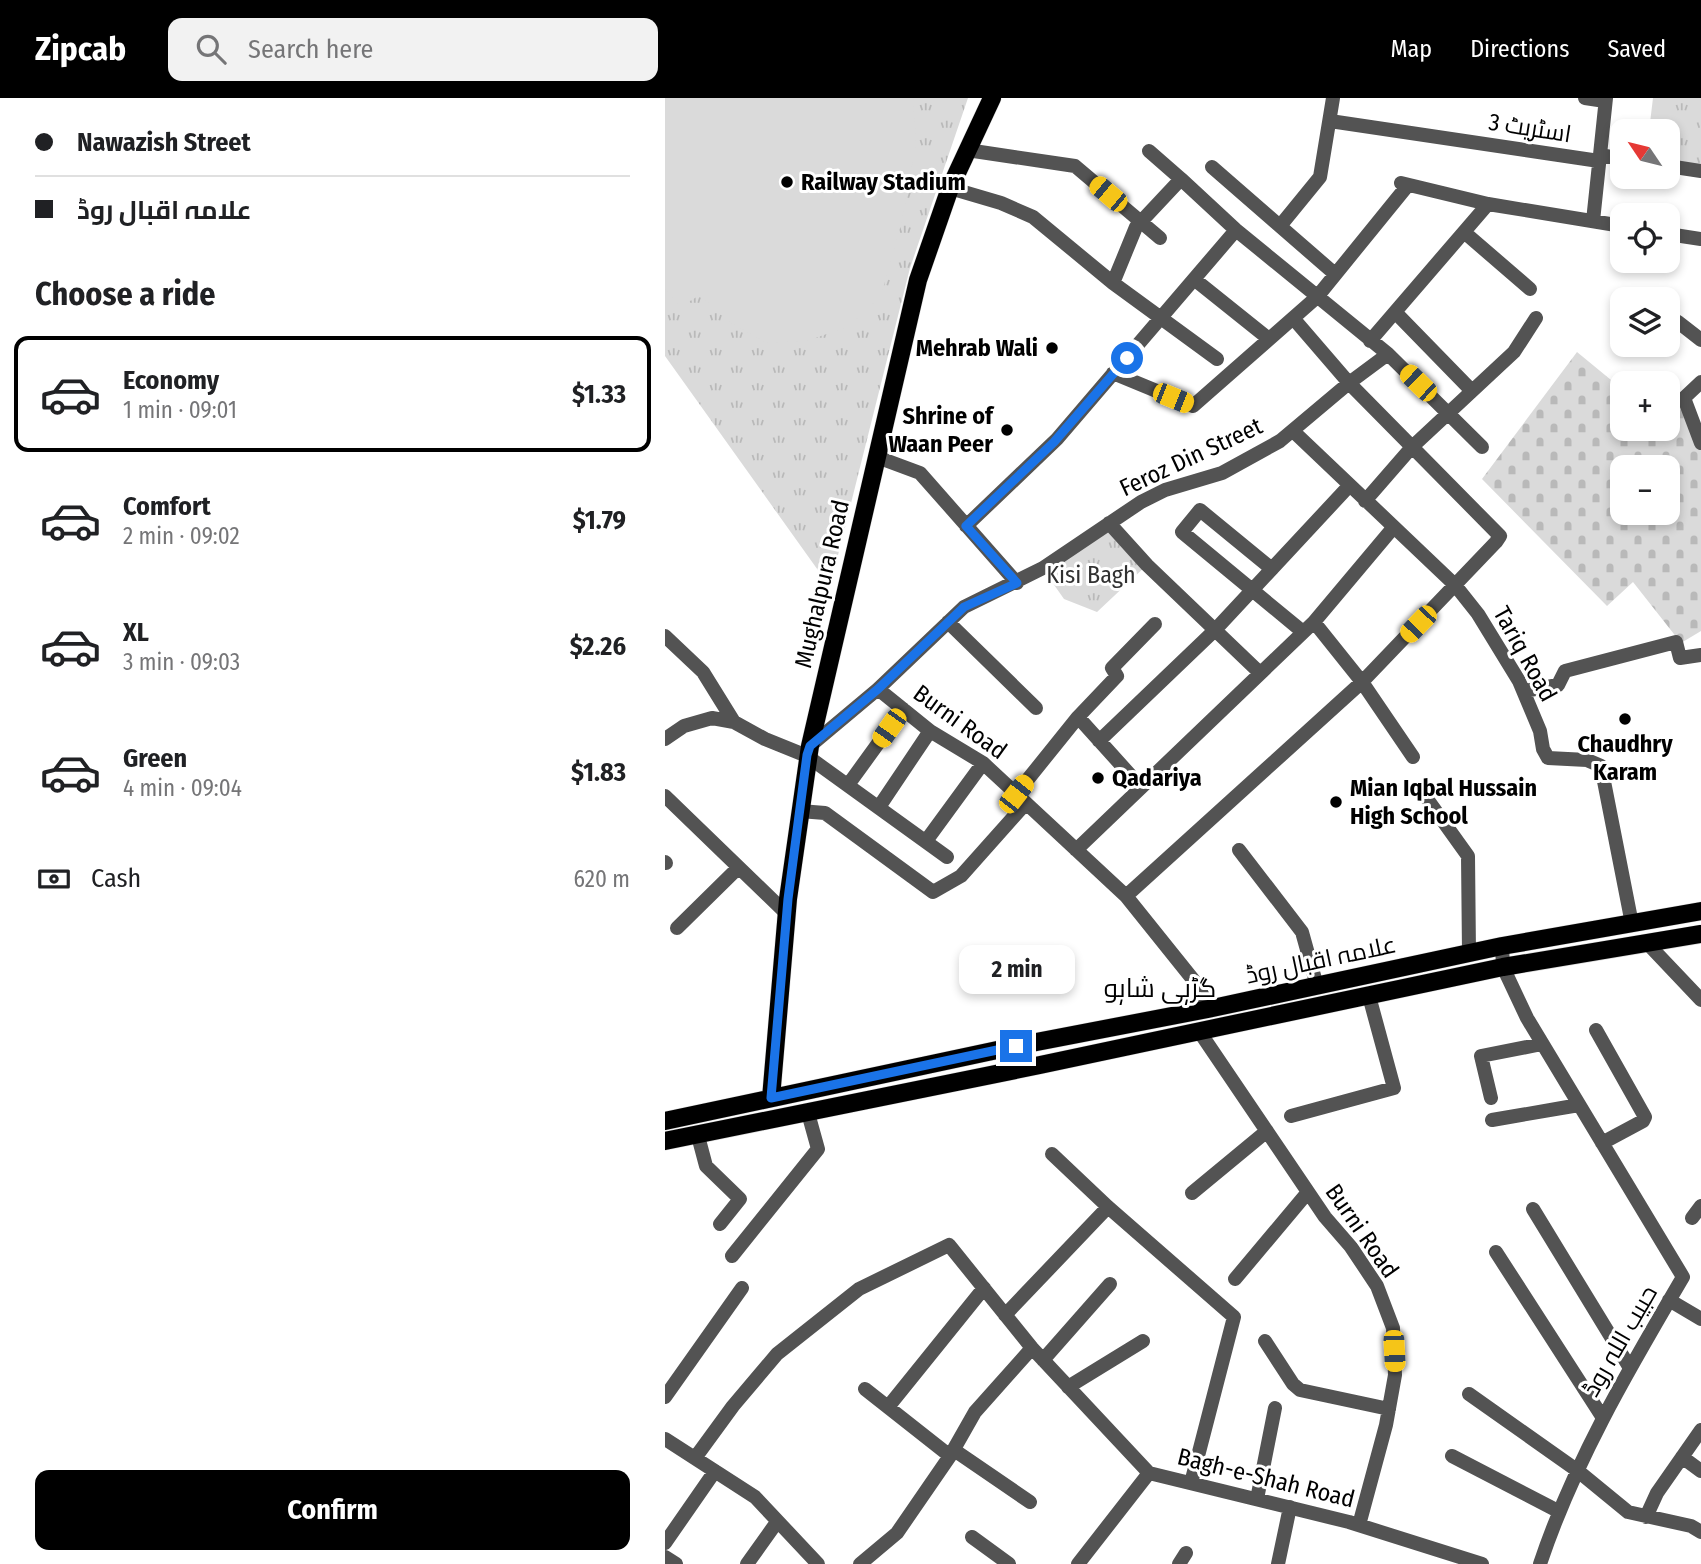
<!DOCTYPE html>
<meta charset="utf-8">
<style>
body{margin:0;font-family:"Fira Sans Condensed",Cairo,sans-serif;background:#f2f2f2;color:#202124;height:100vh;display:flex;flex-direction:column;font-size:26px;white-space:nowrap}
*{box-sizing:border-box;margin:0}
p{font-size:23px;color:#757577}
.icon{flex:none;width:38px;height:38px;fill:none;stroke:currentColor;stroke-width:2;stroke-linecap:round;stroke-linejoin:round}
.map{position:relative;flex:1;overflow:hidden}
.side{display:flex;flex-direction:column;background:#fff;width:665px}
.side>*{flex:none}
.top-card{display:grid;align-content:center;height:154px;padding:0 35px;background:#fff}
.needle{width:46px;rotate:305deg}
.controls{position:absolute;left:945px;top:21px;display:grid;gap:14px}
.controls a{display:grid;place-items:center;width:70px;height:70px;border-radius:14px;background:#fff;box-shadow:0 4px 10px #0003;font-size:35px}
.end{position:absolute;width:32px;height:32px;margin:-16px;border:9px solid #1a73e8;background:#fff;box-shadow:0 0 0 4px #fff}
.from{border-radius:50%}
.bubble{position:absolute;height:49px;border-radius:14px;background:#fff;box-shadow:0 4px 10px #0003;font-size:23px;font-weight:700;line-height:49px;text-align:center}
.car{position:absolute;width:21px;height:42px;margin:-21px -10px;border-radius:9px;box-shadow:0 0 5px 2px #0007;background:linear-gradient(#f5c518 24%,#345 0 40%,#f5c518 0 76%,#345 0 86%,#f5c518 0)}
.top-card b{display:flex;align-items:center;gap:24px;height:66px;font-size:26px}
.top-card b+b{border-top:2px solid #e0e0e0}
.top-card i{width:18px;height:18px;background:#202124}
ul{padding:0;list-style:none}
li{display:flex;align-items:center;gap:21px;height:116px;margin:0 14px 10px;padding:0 21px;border:4px solid transparent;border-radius:14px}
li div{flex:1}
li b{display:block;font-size:26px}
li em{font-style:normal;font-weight:700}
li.active{border-color:#000}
li>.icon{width:63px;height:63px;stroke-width:1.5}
h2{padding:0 35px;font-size:32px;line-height:84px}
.pay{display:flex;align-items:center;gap:18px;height:77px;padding:0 35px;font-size:26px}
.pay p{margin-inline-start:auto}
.button{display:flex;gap:14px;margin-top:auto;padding:14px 35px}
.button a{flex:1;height:80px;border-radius:14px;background:#000;color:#fff;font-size:28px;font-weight:700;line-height:80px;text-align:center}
header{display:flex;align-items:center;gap:42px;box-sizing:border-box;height:98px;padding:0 35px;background:#000;color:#fff}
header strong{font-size:33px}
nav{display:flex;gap:38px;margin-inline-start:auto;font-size:24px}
.search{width:490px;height:63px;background:#f2f2f2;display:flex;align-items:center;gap:18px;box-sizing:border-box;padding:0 24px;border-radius:14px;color:#757577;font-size:26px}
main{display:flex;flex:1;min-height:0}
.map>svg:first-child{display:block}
.cemetery{fill:url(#cemetery-stones);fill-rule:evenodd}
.park{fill:url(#park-tufts)}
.pitch{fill:#dadada}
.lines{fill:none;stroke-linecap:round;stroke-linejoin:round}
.major-casing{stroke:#dbdbdb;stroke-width:19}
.minor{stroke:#535353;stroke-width:14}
.major{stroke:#000;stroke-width:18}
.route{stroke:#1a73e8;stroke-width:9}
.poi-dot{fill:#000;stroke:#fff;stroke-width:2.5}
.labels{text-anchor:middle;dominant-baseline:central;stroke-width:6;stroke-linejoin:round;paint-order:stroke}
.street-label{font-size:24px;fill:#000;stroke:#fff}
.poi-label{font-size:24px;font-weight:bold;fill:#000;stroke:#fff;text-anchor:start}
.park-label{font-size:24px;fill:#313131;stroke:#fff}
.neighbourhood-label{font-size:26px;fill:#000;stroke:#fff}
</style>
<header>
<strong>Zipcab</strong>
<div class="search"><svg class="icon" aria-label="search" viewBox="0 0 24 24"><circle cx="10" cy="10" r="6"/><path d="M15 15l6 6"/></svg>Search here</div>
<nav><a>Map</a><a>Directions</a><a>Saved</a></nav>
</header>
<main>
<section class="side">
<div class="top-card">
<b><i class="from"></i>Nawazish Street</b>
<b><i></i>علامہ اقبال روڈ</b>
</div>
<h2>Choose a ride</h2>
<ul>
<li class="active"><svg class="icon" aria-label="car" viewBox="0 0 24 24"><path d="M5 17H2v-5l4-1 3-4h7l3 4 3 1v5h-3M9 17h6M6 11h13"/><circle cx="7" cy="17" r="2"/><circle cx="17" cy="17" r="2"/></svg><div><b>Economy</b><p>1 min · 09:01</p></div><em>$1.33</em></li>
<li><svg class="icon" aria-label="car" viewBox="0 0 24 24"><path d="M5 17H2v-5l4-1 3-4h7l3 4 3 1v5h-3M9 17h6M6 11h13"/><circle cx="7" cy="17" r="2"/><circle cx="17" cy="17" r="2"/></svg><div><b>Comfort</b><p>2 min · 09:02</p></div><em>$1.79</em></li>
<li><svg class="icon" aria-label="car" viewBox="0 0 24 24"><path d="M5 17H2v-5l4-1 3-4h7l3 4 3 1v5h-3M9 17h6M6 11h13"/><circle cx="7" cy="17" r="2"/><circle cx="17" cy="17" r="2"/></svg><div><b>XL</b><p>3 min · 09:03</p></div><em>$2.26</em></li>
<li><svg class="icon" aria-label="car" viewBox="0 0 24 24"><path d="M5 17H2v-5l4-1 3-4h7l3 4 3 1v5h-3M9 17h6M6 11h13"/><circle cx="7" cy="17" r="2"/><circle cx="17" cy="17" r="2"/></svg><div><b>Green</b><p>4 min · 09:04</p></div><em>$1.83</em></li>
</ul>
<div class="pay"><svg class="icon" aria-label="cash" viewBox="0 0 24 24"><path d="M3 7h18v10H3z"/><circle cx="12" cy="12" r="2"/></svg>Cash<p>620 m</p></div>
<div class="button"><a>Confirm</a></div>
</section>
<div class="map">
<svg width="1036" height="1466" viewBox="0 0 1036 1466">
<defs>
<pattern id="cemetery-stones" width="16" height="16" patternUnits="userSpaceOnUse" patternTransform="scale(1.75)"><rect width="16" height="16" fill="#dadada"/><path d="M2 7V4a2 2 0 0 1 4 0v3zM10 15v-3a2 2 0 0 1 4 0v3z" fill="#b9b9b9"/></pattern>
<pattern id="park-tufts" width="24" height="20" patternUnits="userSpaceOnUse" patternTransform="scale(1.75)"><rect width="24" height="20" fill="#dadada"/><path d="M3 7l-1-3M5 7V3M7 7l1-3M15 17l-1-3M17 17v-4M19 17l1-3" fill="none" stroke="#b9b9b9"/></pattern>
</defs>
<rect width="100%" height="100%" fill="#fff"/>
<path class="cemetery" d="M912,254L957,291V331H1003V309L1019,300L1036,342V533L1016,545L968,484L942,508L817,381ZM957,369H1003V415H957Z"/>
<path class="park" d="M0,0H303L245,170L165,489L0,258Z
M988,0H1036V73L1003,68V33H984Z
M444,425L482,467L432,514L399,501L380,474Z"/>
<path class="pitch" d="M0,0H248L251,44L237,123L216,198L184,228L142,243L102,245L63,223L35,197L15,209L0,191Z"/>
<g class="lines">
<defs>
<path id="major" d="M106,1000L123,801L145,648L253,182L285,90L327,0
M0,1023L351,948L543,911L837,848L1036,813
M0,1043L375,967L838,869L1036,836"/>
</defs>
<use href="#major" class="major-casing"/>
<path class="minor" d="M920,0L940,3
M665,23L934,63
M302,52L410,68L495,140
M935,57L957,61
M1003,68L1036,73
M547,69L670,176
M516,81L571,132L723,256L817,349
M736,85L823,106L957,128
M285,90L336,105L368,119L448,185L552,261
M928,123L941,0
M615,128L655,79L668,0
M799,134L865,191
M1003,136L1036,141
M529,181L604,241
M448,185L471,129L516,81L484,53
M730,214L807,293
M1013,224L1036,242
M705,243L823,106
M448,275L528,308L652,199L743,87
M1036,284L1019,300L1036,345
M628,333L790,487L813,516L854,583L875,633L878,651L883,660L922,662L936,668L967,826
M212,359L255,375L352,485
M700,403L747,349L849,254L871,220
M444,425L482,467L595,575
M301,428L392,341L571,132
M607,471L535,412L517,434L638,534
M283,524L371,610
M649,524L697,584L748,659
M0,538L38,574L69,624
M213,591L265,633L318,665L461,798L534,889L543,911
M859,593L893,587L900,573L1011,544L1015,560L1036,557
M413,619L476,689
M0,641L19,628L47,620L69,624L100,641L142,658L282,759
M434,643L550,532L684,388
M145,648L213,591L299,509L378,470L476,404L500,392L557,375L615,343L684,285L723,256
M183,687L238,611
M351,696L413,619L452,578L447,570L490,526
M0,698L122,816
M760,698L803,758L804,855
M214,709L265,633
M135,713L160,715L268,794L296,778L361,705
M261,743L318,665
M411,752L649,524L728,430
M574,752L637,834L652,888
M0,764L1,765
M461,798L697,584L831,444L835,438L684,285L628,220
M12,830L73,770
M982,845L1036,902
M837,848L838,869L862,920L1018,1179C964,1271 909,1364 875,1466
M931,932L980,1019L978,1023L937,1045
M534,933L660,1119L686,1149L712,1188L728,1230L730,1277L721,1327L694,1427
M826,1000L816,958L877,946
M626,1018L729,990L704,898
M827,1022L914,1007
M33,1038L41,1068L75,1101L55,1126
M387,1056L443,1109L569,1219L526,1385
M527,1095L602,1033
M868,1111L965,1270
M1027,1120L1036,1108
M831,1154L938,1320
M67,1158L153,1051L143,1015
M570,1181L643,1094
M1004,1202L1036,1221
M340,1217L443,1109
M600,1243L628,1286L635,1292L724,1311
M378,1262L445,1186
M403,1289L478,1243
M200,1291L285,1358
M804,1296L913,1373L963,1414L1026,1428L1036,1434
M0,1299L77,1190
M223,1309L319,1190
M0,1341L90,1399L153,1466
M289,1352L365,1404
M787,1358L893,1413
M1017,1359L1036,1373
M30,1360L68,1308L112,1256L194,1191L284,1147L367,1250L484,1375
M592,1401L610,1310
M981,1419L992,1395L1036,1332
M307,1439L344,1466
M0,1445L50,1373
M0,1459L11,1466
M82,1466L112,1424
M195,1466L232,1435L285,1358L310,1314L367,1250
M413,1466L484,1375L684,1424L817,1466
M514,1466L521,1455
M613,1466L625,1409"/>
<use href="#major" class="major"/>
</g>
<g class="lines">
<path class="route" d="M351,948L106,1000L123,801L142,657L145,648L213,591L299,509L352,485L301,428L389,344L462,260"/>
</g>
<g class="poi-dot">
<circle cx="122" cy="84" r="7"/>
<circle cx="387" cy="250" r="7"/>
<circle cx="342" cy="332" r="7"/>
<circle cx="960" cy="621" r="7"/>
<circle cx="433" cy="680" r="7"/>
<circle cx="671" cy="704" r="7"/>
</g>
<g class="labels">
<g class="street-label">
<text transform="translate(865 30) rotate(9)">اسٹریٹ 3</text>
<text transform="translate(526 359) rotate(-25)">Feroz Din Street</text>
<text transform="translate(157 486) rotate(-77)">Mughalpura Road</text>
<text transform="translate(860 556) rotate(61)">Tariq Road</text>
<text transform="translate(295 624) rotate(36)">Burni Road</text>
<text transform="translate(656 862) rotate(-12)">علامہ اقبال روڈ</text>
<text transform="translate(697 1133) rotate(55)">Burni Road</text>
<text transform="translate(955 1243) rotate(-60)">حبیب اللہ روڈ</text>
<text transform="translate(601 1380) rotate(14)">Bagh-e-Shah Road</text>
</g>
<g class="poi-label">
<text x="136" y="84">Railway Stadium</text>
<text x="373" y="250" text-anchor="end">Mehrab Wali</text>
<text x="328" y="318" text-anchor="end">Shrine of<tspan x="328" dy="28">Waan Peer</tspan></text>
<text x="960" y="646" text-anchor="middle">Chaudhry<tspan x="960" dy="28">Karam</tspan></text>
<text x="447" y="680">Qadariya</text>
<text x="685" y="690">Mian Iqbal Hussain<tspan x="685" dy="28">High School</tspan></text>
</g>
<g class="park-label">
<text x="426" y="477">Kisi Bagh</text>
</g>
<g class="neighbourhood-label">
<text x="495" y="890">گڑہی شاہو</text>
</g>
</g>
</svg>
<div class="controls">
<a><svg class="needle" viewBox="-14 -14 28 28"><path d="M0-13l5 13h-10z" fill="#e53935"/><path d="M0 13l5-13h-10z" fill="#757577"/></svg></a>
<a><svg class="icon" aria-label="locate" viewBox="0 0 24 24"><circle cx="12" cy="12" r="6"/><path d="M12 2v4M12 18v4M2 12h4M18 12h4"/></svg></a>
<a><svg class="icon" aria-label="layers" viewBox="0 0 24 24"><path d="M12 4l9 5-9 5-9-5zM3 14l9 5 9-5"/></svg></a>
<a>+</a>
<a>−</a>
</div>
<i class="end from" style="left:462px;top:260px"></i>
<i class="end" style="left:351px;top:948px"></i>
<div class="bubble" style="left:294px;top:847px;width:116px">2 min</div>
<i class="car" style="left:443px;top:96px;rotate:310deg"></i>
<i class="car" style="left:753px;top:285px;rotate:314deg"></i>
<i class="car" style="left:508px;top:300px;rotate:112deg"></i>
<i class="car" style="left:753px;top:526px;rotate:224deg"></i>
<i class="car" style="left:224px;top:630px;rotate:215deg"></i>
<i class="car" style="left:351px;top:696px;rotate:38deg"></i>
<i class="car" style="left:729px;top:1253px;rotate:177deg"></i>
</div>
</main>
